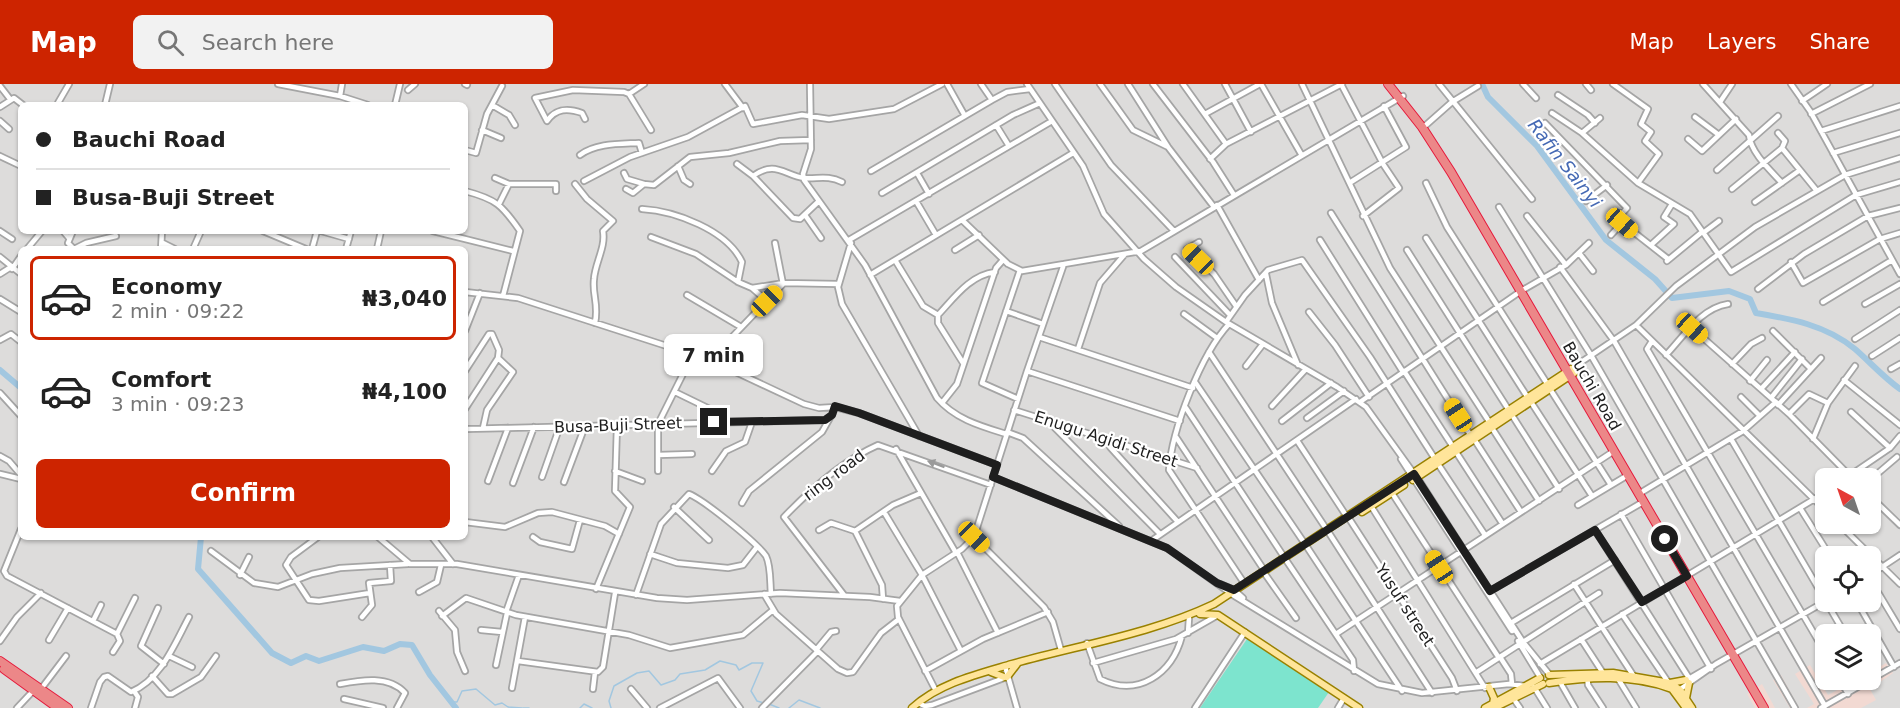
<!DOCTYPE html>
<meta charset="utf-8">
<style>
body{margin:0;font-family:"DejaVu Sans",sans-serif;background:#f2f2f2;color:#222;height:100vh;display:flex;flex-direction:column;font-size:22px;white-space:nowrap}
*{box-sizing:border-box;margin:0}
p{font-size:20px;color:#767676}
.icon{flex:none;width:33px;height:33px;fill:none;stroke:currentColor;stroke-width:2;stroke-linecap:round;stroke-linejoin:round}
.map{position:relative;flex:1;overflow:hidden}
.details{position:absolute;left:18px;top:162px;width:450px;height:294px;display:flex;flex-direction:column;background:#fff;border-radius:9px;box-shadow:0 2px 4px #0004}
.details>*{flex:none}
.hud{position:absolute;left:18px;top:18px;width:450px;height:132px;border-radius:9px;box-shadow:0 2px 4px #0004;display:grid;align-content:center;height:132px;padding:0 18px;background:#fff}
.needle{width:39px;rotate:320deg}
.tools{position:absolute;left:1815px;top:384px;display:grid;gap:12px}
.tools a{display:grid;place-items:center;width:66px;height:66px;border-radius:9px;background:#fff;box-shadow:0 2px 4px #0004;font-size:30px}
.end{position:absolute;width:27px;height:27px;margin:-14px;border:8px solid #1e1e1e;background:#fff;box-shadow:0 0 0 3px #fff}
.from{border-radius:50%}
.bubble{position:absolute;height:42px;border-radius:9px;background:#fff;box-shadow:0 2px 4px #0004;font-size:20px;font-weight:700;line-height:42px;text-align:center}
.car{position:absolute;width:18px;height:36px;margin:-18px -9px;border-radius:8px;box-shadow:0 0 4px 2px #0007;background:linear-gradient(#f5c518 24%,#345 0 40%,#f5c518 0 76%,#345 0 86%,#f5c518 0)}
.hud b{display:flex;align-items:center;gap:21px;height:57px;font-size:22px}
.hud b+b{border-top:2px solid #e0e0e0}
.hud i{width:15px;height:15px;background:#222}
ul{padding:10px 0 0;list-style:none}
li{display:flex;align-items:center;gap:18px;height:84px;margin:0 12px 9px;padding:0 6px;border:3px solid transparent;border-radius:9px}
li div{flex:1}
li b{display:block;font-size:22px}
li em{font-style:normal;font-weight:700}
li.on{border-color:#cd2400}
li>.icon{width:54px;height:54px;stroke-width:1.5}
.button{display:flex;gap:12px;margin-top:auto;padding:12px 18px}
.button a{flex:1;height:69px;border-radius:9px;background:#cd2400;color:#fff;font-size:24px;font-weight:700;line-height:69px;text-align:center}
header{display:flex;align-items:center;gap:36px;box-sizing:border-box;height:84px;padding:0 30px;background:#cd2400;color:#fff}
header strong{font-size:28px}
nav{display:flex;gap:33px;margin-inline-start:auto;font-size:21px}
.search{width:420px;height:54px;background:#f2f2f2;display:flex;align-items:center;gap:15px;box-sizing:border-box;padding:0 21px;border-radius:9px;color:#767676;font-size:22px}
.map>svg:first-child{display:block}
.residential{fill:#dddcdb;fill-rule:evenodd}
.commercial{fill:#f2d9d2}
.pitch{fill:#7de4ce}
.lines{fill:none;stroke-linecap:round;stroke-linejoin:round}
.stream{stroke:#a2c7e0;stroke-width:1.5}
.river{stroke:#a2c7e0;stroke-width:6}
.minor-casing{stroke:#a5a5a5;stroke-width:8}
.major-casing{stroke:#998100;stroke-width:9}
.highway-casing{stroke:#e51a3c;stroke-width:10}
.minor{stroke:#fff;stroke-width:4.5}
.major{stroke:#ffe59a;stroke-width:6}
.highway{stroke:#ec8788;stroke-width:8}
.oneway{fill:#9a9a9a}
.route{stroke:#1e1e1e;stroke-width:8}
.labels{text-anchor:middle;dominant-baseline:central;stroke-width:4.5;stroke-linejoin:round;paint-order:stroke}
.street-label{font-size:16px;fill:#1e1e1e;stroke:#fff}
.water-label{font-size:18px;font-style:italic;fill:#4569b4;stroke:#fff}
</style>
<header>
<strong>Map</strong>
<div class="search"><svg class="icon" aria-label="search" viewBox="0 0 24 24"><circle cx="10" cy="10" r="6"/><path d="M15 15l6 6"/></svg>Search here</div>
<nav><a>Map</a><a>Layers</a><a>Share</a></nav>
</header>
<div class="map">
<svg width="1900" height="624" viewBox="0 0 1900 624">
<rect width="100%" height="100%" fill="#f0eee4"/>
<path class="residential" d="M0,0H1900V624H0ZM21,21H465V147H21ZM21,165H465V453H21ZM1826,394H1870V440H1826ZM1826,472H1870V518H1826ZM1826,550H1870V596H1826Z"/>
<path class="commercial" d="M1886,579L1893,589L1870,605L1876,616L1861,624H1807L1814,620L1795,590L1810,581L1828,611L1856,596H1870L1871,588Z
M1781,591L1799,624H1790L1773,596Z
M1762,600L1775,624H1755L1747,610Z"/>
<path class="pitch" d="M1247,555L1329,608L1318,624H1200Z"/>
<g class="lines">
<path class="stream" d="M451,618H457L462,607L476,605L495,621L502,619L508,623L522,624
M769,620L779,624
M523,624H529
M580,624L584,620L592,624
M611,624L609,617L614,602L637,589L649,587L661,601L675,596L680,590L705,586L720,577L736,581L739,586L752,579H763L751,607L757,617L764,619
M789,624L799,616L820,624"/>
<path class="river" d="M1482,0L1488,13L1537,62L1606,156L1655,195L1672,214L1729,207L1750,215L1756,229C1791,235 1826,241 1855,265C1870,278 1883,293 1900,305
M0,286L21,304
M201,453L198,485L272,569L291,579L306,572L319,577L363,563L384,567L400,560L412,561L430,591L456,624"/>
<defs>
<path id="minor" d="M278,0L340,12L368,21
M465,0L467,1
M725,0L743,24
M810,0L811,65L803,90L804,96L865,181L937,314C955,335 980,342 1006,350
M947,0L965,32
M981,0L992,16
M1027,0L1083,82L1104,130L1144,175L1176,203L1226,238L1337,303L1366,323L1420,398L1523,558L1549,590
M1055,0L1111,81L1174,147
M1100,0L1133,46L1168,63
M1128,0L1168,63L1214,123
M1153,0L1213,78L1234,111
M1183,0L1226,60
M1225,0L1251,48
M1261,0L1301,70
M1302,0L1390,184L1490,339
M1341,0L1383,80L1399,104L1363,132
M1439,0L1532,115
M1523,0L1536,14
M1586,0L1591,6
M1613,0L1648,25L1641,40L1651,48L1645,57L1659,70L1638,99
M1703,0L1749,51C1751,69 1770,86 1782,99
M1791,0L1810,27L1900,190
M0,2L10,15
M408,6L415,0
M629,10L644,0
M1558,11L1588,31L1595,39
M340,12L342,0
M1802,17L1827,0
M1720,18L1732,0
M61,21L58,19L69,0
M105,21L110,0
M395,21L400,0
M492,21L509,31L515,41
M0,23L14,14L23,21
M1552,29L1582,49L1638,99L1690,130L1731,188L1856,111L1900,98
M1205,30L1260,0
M1811,30L1870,0
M1695,33L1719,51
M585,35L582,29C568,24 556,24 547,37L535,14L573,6L624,8L629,10L651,46
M0,37L9,45
M1545,39L1627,124L1617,135L1668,175
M996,41L1009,62
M1426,41L1452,18L1478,2
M482,46L501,54
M1821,47L1900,22
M1582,49L1600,34
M1778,49L1785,57L1782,64
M1688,55L1702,67L1736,35
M465,66L476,69L487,30L502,2
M1833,69L1900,49
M580,71C596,59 620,60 639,59L642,69
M0,72L21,82
M1210,75L1226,60L1342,0
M737,80L753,92L793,134L800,135L818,118
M678,82L684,96L690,100
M1717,86L1778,32
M871,87L992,16L1007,8L1030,5
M624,89L627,95L644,100
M917,89L929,110
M753,92C775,76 784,91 804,94C818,95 828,91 842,98
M495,94L509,100H556V107
M584,97L630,73L688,53L745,22L753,40L802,31L829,35L894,25L942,0
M1351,98L1406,63L1384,22
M1426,99L1447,143L1548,301
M575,100L587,115L613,137L603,147C606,163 595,179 594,195C592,211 599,220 595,239
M626,105L633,109L644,100L654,101L690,73L729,69L780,57L811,56
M1732,105L1782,64L1817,107
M465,107C496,115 502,121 520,147L503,212
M882,109L1013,31L1040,19
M916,117L936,151
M1586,117L1607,101
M1755,118L1800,86
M499,120L509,100
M1217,121L1259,196
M1499,123L1592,273L1795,624
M642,125C675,127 727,146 742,178L738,198
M1331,129L1471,352
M805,131L821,154
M1527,132L1566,181
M962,136L1008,180L1022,187L1064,180
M0,147L12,155
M63,147L69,154
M73,147L68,159L74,165
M263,147L306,165
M321,147L349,155
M433,147L513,167
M1703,149L1719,137
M1611,151L1622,139
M651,153L696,170L738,198L752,204L784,199L838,200
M1426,154L1528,314
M849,156L1052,37
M1320,156L1403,288
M1199,158L1187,165L1214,190L1236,222
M163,159L175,165
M775,159L783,200
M851,159L838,203L842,220L919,352
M1652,160L1674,140L1664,133L1672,120
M27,165L42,147
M74,165L86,159L116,152
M161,165L162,147
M193,165L201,147
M312,165L317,147
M346,165L351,147
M377,165L381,147
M955,166L979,151
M1407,166L1559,405
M1579,169L1593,187
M0,173L21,190
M1175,173L1230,231
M895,176L923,222L938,231
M1667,177L1702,148
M1791,178L1803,199L1880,155L1900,149
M1560,183L1614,257L1825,622
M12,185L21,172
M0,190L11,183
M1266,190L1272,219L1298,281
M870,191L1073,69
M752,204L767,217
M1758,205L1804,170L1868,132L1900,124
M465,208L518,214L710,276L804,320L819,324L835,323L859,329L997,381
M687,211L741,243
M0,215L21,228
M1823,218L1892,176
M1865,220L1900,200
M1006,227L1043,240
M1309,228L1335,261L1369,313
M1184,230L1217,254
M1226,238L1245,211L1268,186L1302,176L1370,273L1435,375
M1229,240C1201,270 1172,345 1169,386L1244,499
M1636,241L1826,427
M1692,244L1789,330L1852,394
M465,247L480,209
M1773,247L1810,284
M1039,253L1193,304
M1855,255L1900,226
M0,256L11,250L21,258
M1652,257L1647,265L1826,570
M1078,265L1100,199L1125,170
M1209,268L1327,446
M1666,271C1684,252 1701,224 1728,220
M1872,272L1900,254
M710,276L784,199
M963,279L938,239V231C954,214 970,191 995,188
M1732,280L1751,260L1762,254
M1246,282L1263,260
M1571,285L1636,241L1676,202L1755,143L1845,91L1900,74
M1891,285L1900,280
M465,287L489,250H492L499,266L498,274L513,288L487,326L483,344
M1027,287L1180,337
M1404,287L1453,363
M1844,296L1900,341
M1750,297L1767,276
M1195,298L1305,460
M1550,305L1611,401
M1761,305L1795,268
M675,308L714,327
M0,309L21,332
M1741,313L1760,332
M1771,314L1802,275
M1018,315L982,299L1020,186
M1360,318L1521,207L1566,181L1589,159
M1531,318L1592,412
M942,319L957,300L996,184L1003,176
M1778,321L1821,274
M1272,322L1306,285
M1186,324L1284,473
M465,325L498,274
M1014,326L1197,384
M1851,328L1890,364
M1789,330L1809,310L1828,319
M1307,334L1344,307
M1282,337L1331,299
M1050,339L1160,450
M1492,344L1539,417
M465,345L825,336L832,331L835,323
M1007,348L1023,354L1119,442
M1176,353L1264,486
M1474,355L1521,428
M1731,355L1845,550
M1813,355L1828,319L1855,282
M1109,358L1110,363L1178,438
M1298,358L1347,433
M896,365L956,469
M1456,368L1502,439
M658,371L692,370
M0,372L9,377L21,391
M1401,375L1512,547
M1438,380L1485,451
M615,387L642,397
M658,387V340L692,272
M712,387L726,367L745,358L752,338
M0,390L21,395
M542,393L560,342
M993,393L1167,464L1233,511L1378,600L1422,609L1509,600L1526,602
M1846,394L1890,364L1900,352
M1870,396L1897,373
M488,397L508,344
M564,398L585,342
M513,399L534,343
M1642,408L1743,347L1776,318
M1392,409L1499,574
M1870,412L1900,441
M742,419L749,407L822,348L831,332
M1578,421L1628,391
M1371,422L1485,604
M674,423L709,456
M1800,424L1830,472
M884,428L922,491L961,567
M1621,430L1711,585
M1350,436L1452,594L1457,607
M465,438L505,443L538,429L552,428L605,442L619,450
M1839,440L1900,500
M21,445L4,487L7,492L117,550L135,514
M819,446L831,439L855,447L893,421L921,409
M1595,446L1689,594
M855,447L882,501L883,515
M1329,449L1432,609
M318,453L291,473L286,481L309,516L319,517L370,509
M378,453L410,480H457L657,514L687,516L780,509L870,513L900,517
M432,453L453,480
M533,453L540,458L572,465L580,436
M974,453L1044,523L1053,538L1061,566
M1151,457L1356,315
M1307,463L1402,607
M211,467L254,499L278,503L312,490L340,484L408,480
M957,468L998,549
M650,470L677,479L728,484L743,481L757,463
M1286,476L1353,576L1354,587
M1265,490L1296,534
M240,491L249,473
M1870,491L1900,471
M1870,495L1900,545
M1220,500L1234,506L1243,514
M1574,500L1633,591
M596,505L630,423L615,407L617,341
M1490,507L1643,418
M419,508L437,498L441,481
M764,510L776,530L838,585L847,589L853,588L881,549L899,535
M636,511L661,440L689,410C704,416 757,459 766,472C771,482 770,499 771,510
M844,511L784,433C810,406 844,376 878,361L991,401
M1857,518L1894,583
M158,524L141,562L164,580
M439,527L455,546L457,568L465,587
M506,528L519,491
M1622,530L1668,598
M442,532L466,514L516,531L629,551L670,564L743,551L773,526
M362,533L372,521L369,499L391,497L390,481
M93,537L101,521
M1511,539L1615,476
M481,546L502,548
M1188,549L1189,534
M1336,550L1614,367
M1581,555L1603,589
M49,556L68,524
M0,557L17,533L41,509
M1518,557L1540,593
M1523,558L1599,509
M1087,559L1100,595C1138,614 1172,590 1182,552
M816,566L831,548L836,547
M113,568L120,557L117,550
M169,572L192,583
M1500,573L1511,590L1512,600
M518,577L598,588L603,583L615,509
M1093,579L1176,555L1218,531
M1540,580L1826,408
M496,581L507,529
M1005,582L1017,624
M925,587L983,555L1048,528
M1477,588L1520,560
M152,592L168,610H172L201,593L216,572
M1587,592L1588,601L1603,624
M1617,593L1636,624
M1687,596L1711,582
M1840,596L1848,610
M1560,598L1575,624
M340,600C361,596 389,591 405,609L397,624
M1534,603L1547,624
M512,604L525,533
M41,605L66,572
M593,605L595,588
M631,605L647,624
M1679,606L1716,580L1826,517
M134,607L138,613L135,624
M936,607L898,533L897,522L922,491L962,465L974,453L1027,287L1064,180L1141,167L1403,12
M1513,614L1520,624
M344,615L383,624
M918,619L925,622L932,621L1004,594
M17,624L33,607
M91,624L100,598L104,593L108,592L131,608C161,596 175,559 189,533
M660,624L718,594L740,624
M762,624L818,567
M1195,624L1245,548
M1338,624L1344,614
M1821,624L1900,579"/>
<path id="major" d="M1413,396L1574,289
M1362,428L1404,401
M1200,530L1218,531L1359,624
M991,588L1004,593
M1549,591L1613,589L1670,599L1680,606L1692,624
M1007,593L1017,580
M1549,599C1589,593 1632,590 1672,605L1686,624
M1670,599L1686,596
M1489,603L1494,614L1493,620
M1686,614L1689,599
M912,624C939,599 978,590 1012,580C1079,561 1151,550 1214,520L1571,285
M1485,624L1540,594
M1494,624L1543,600"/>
<path id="highway" d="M1388,0L1422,43L1451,88L1764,624
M0,577L68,624
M4,585L58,624"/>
</defs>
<use href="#minor" class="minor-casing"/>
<use href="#major" class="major-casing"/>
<use href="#highway" class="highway-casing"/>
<use href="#minor" class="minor"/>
<use href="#major" class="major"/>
<use href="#highway" class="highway"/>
</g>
<defs><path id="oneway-solid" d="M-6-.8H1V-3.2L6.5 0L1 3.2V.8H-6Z" transform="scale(1.5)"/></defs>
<use class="oneway" href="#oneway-solid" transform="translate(936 380) rotate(-160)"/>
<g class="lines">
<path class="route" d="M714,338L825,336L832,331L835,322L859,329L997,381L993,393L1167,464L1217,499L1234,506L1414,390L1490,507L1595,446L1642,518L1687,492L1665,455"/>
</g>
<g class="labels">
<g class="street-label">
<text transform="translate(1592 302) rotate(60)">Bauchi Road</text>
<text transform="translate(618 341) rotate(-2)">Busa-Buji Street</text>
<text transform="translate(1106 355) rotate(18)">Enugu Agidi Street</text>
<text transform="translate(834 391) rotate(-37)">ring road</text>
<text transform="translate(1405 521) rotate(57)">Yusuf street</text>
</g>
<g class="water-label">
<text transform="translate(1565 79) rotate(52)">Rafin Sainyi</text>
</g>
</g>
</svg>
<div class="tools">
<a><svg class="needle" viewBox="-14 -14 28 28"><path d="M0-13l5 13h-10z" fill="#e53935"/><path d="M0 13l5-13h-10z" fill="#767676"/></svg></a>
<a><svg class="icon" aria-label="locate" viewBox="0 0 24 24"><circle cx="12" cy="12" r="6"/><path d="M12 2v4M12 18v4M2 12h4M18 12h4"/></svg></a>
<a><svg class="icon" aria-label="layers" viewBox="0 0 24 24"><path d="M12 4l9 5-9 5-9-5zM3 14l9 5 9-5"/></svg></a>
</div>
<i class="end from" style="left:1665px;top:455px"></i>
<i class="end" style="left:714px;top:338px"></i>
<div class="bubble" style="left:664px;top:250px;width:99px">7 min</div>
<i class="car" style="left:1622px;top:139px;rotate:131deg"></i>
<i class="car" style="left:1198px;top:175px;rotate:314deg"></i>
<i class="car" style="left:767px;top:217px;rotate:45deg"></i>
<i class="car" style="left:1692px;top:244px;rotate:132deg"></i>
<i class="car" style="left:1458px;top:331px;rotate:327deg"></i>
<i class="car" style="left:974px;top:453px;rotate:134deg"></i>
<i class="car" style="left:1439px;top:483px;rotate:327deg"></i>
<div class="hud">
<b><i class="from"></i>Bauchi Road</b>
<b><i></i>Busa-Buji Street</b>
</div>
<section class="details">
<ul>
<li class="on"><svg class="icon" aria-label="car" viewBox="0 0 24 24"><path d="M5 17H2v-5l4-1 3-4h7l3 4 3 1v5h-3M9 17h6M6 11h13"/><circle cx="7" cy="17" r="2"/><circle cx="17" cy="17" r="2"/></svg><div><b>Economy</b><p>2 min · 09:22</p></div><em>₦3,040</em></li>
<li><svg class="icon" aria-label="car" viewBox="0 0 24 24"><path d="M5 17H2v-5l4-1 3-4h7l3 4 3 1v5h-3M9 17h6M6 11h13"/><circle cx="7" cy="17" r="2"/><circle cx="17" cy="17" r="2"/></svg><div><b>Comfort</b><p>3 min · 09:23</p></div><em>₦4,100</em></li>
</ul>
<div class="button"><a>Confirm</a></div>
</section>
</div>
